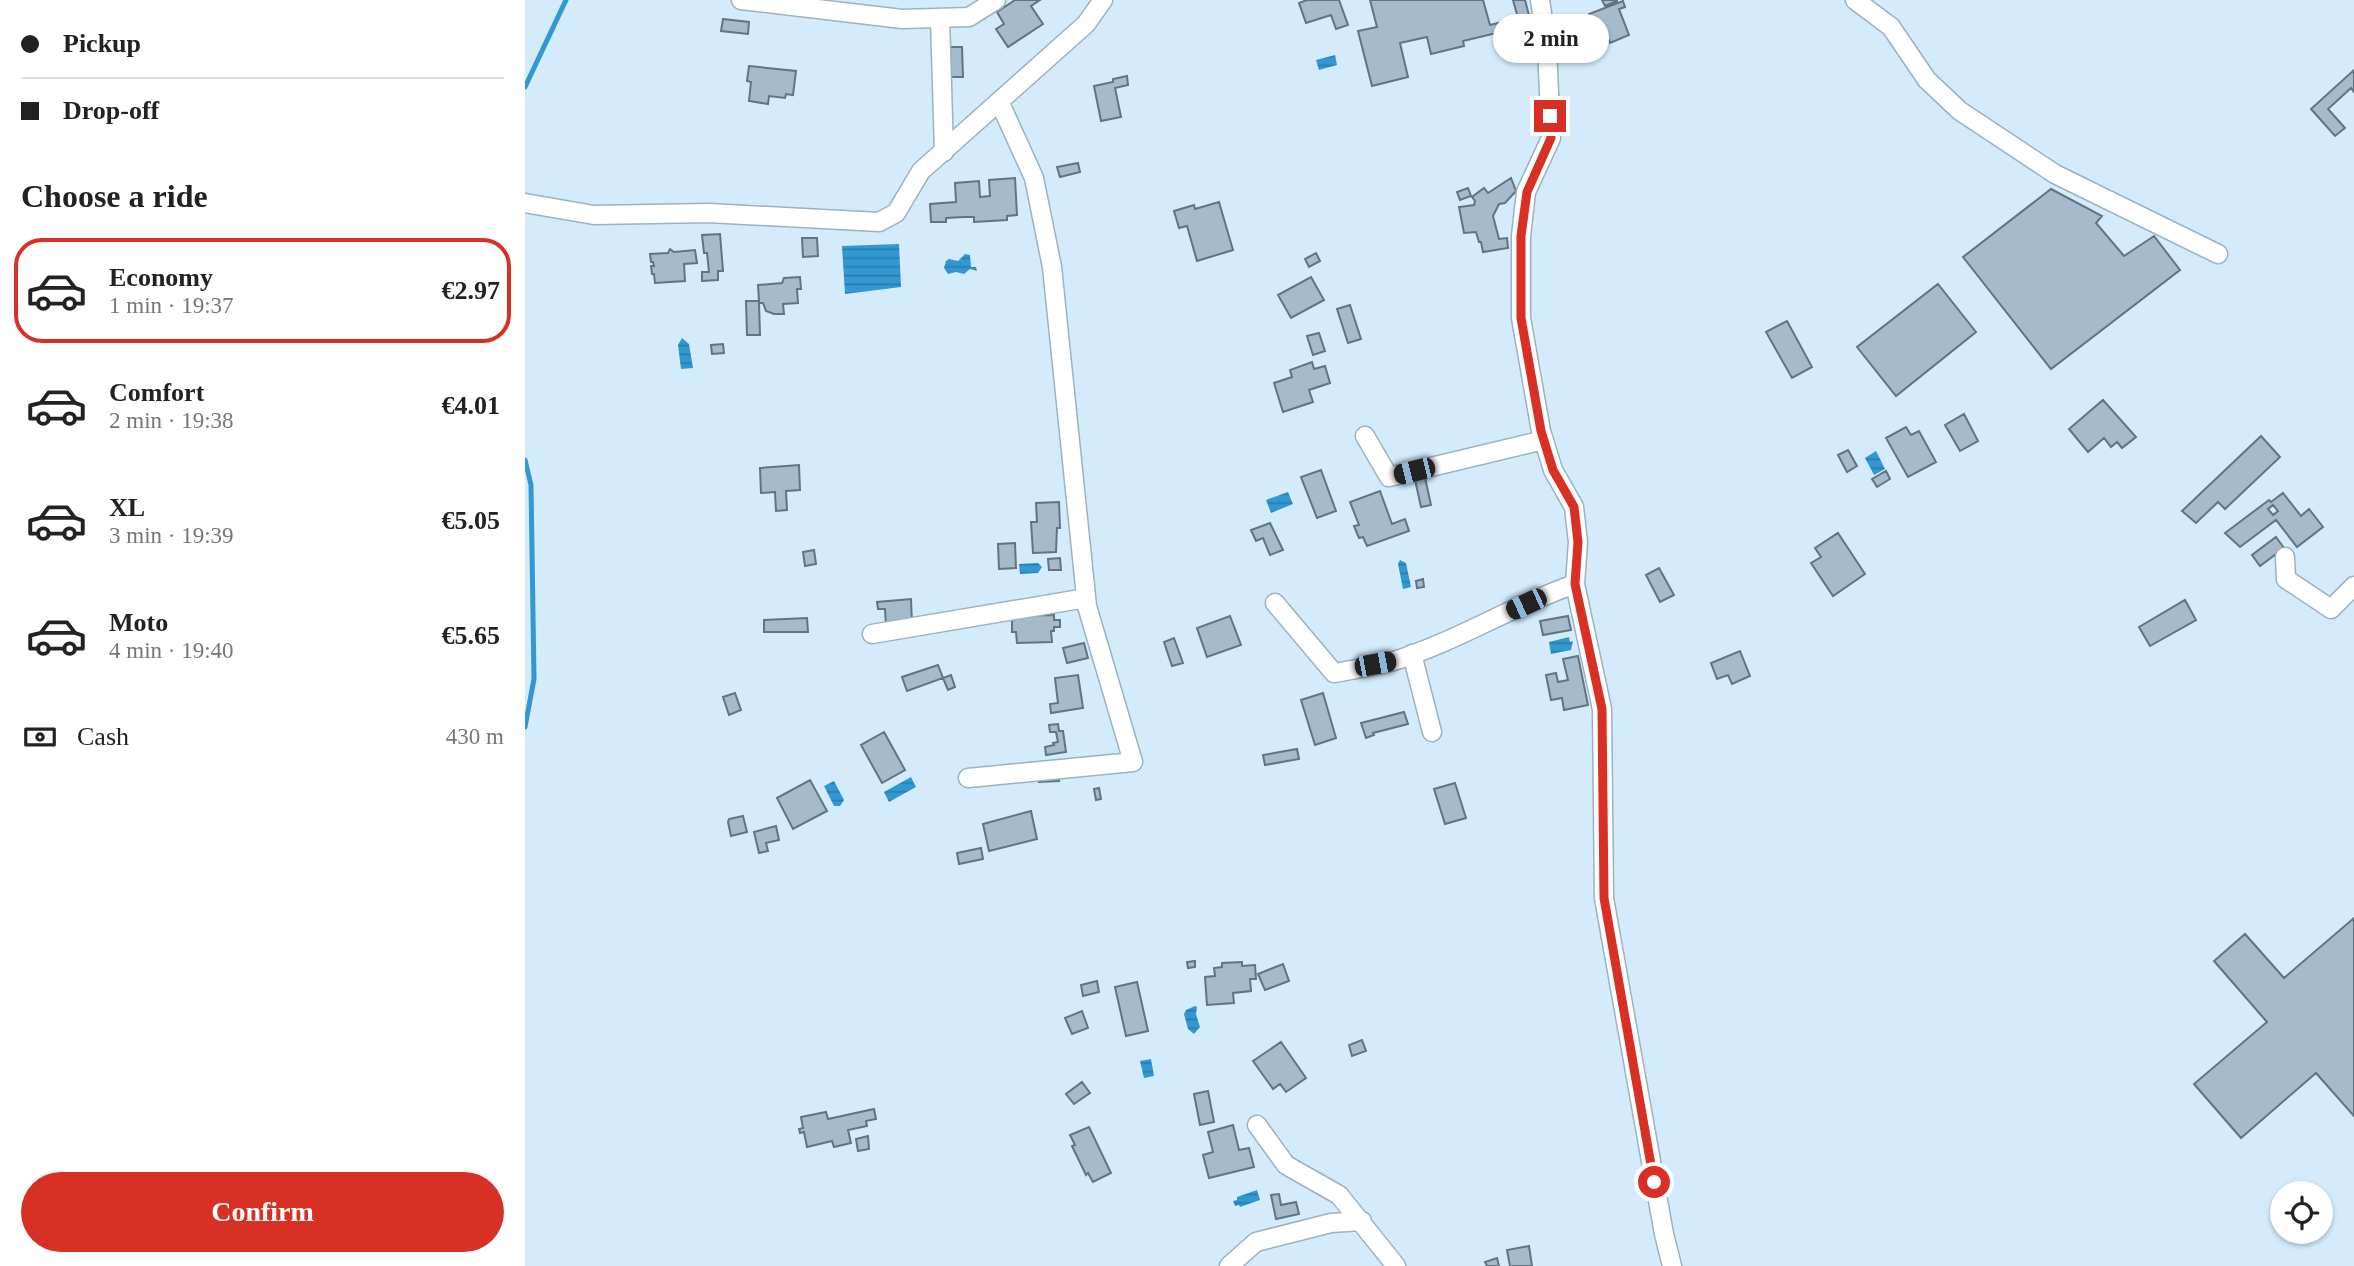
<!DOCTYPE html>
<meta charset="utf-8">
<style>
body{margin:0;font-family:"Times New Roman",serif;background:#f6f6f6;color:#222;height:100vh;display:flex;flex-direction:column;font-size:26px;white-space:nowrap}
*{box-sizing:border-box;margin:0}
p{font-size:23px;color:#767676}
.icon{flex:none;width:38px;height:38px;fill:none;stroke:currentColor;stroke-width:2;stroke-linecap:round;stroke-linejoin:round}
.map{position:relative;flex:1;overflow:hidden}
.details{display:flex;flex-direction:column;background:#fff;width:525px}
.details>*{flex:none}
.hud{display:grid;align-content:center;height:154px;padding:0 21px;background:#fff}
.controls{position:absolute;left:1745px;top:1181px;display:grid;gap:14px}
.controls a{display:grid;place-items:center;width:63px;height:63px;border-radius:50%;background:#fff;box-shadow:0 2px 5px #0004;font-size:35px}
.end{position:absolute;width:32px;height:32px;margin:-16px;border:9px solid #d93025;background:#fff;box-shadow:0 0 0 4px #fff}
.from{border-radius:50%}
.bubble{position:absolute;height:49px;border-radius:24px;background:#fff;box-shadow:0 2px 5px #0004;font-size:23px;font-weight:800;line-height:49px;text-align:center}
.car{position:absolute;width:21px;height:42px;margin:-21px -10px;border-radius:9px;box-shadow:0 0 5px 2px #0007;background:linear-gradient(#222 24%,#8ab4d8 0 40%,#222 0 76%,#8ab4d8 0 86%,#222 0)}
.hud b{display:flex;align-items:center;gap:24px;height:66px;font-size:26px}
.hud b+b{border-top:2px solid #e0e0e0}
.hud i{width:18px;height:18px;background:#222}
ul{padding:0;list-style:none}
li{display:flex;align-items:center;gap:21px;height:105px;margin:0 14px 10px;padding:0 7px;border:4px solid transparent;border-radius:28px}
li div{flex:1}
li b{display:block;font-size:26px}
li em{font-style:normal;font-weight:800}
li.on{border-color:#d93025}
li>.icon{width:63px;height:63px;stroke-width:1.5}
h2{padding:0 21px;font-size:32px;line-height:84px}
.pay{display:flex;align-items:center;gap:18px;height:77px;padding:0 21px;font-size:26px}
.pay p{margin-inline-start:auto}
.button{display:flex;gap:14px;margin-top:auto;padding:14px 21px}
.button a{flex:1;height:80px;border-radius:42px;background:#d93025;color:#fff;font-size:28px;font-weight:800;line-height:80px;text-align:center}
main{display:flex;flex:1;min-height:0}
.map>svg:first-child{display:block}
.water{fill:url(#water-rules)}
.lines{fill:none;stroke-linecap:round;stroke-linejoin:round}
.stream{stroke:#3298d3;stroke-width:5}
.building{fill:#a5bbcb;stroke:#607482;stroke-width:2;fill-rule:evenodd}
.minor-casing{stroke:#9cb2c1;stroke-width:21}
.minor{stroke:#fff;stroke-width:18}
.route{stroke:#d93025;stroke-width:9}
</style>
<main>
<section class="details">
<div class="hud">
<b><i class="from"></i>Pickup</b>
<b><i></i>Drop-off</b>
</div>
<h2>Choose a ride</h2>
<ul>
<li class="on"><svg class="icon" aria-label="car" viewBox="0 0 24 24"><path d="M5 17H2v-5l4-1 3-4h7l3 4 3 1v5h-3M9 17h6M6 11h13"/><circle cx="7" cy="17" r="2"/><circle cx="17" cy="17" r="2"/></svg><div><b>Economy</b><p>1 min · 19:37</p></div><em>€2.97</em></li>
<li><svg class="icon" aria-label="car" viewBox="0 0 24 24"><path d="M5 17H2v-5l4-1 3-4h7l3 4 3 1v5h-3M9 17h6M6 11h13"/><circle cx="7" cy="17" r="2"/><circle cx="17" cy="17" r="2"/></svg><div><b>Comfort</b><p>2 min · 19:38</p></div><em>€4.01</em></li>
<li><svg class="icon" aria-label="car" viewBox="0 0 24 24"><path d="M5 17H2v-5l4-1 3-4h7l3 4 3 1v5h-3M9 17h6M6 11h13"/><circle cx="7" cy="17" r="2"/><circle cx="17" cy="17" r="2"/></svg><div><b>XL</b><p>3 min · 19:39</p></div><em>€5.05</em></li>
<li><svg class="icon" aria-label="car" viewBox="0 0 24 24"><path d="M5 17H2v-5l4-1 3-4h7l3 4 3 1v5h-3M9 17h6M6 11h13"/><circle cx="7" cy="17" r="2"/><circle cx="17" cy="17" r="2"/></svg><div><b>Moto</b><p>4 min · 19:40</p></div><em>€5.65</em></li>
</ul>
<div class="pay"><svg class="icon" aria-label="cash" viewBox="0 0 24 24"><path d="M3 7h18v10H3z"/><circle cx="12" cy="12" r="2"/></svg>Cash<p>430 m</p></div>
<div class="button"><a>Confirm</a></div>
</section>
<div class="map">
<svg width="1829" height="1266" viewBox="0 0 1829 1266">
<defs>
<pattern id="water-rules" width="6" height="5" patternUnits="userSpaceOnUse" patternTransform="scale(1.75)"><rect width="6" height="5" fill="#3298d3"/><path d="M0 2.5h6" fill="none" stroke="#2a7cab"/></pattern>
</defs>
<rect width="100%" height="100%" fill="#d4ebfb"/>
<path class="water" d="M810,55L812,65L794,70L791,60Z
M374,244L376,287L320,294L317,246Z
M440,254L445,255L446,267H451L452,271L445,269L439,274L431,272L423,274L419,268L421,261L424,259L433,261Z
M157,338L164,344L168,368L156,369L153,345Z
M1351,451L1360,469L1349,475L1340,458Z
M763,492L768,504L746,513L741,500Z
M875,560L881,563L886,587L878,589L873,564Z
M513,563L517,567L513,573L495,574L494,564Z
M1044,637L1045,642L1048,641L1046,650L1026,654L1024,642Z
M386,777L391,787L364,802L359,792Z
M309,781L319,800L315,806H309L299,786Z
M670,1006L672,1007L671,1014L675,1027L669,1034L663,1029L659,1014L661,1010Z
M626,1059L629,1076L619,1078L615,1061Z
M732,1190L735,1200L715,1207L714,1205L710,1206L708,1201L712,1200V1197Z"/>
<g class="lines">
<path class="stream" d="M0,87L41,0
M0,460L6,485L9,679L0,727"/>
</g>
<path class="building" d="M490,0H515L506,6L518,24L483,47L471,29L479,24L472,12Z
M782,0H814L823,25L811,29L806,15L781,23L774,3Z
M845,0H958L965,25L993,18L988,0H1000L1005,19L1001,26L938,41L939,46L906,54L902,37L875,43L883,77L847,86L833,31L852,27Z
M1077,0H1092V1L1080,6Z
M1098,1L1100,7L1094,9L1104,35L1085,43L1080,30L1074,32L1064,14Z
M198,19L224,22L223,34L196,31Z
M425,47H437L438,77H425Z
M224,66L271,71L268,95L261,94L260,98L244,96L243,104L224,101L226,82L222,81Z
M1829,70V92L1826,88L1803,109L1820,128L1810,136L1786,109Z
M602,76L603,85L590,88L596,117L576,121L569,86L588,82V79Z
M553,163L555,172L535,177L532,167Z
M490,178L492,215L482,216V220L449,222V217H439L421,218V222H406L405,204L431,202L430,183L454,181L455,197L465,196L464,180Z
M986,178L991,191L980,203L974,204L968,216L974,239L982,238L983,248L958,252L956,242H954L951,232L939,233L934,207L949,205L950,201L947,197L959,188L963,193Z
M943,188L946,196L935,200L932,192Z
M1526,189L1577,216L1571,223L1599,256L1629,236L1655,270L1526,369L1438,257Z
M694,202L708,250L672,261L662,226L654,228L649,211L669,205L670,209Z
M195,234L198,271H193V280L177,281V272H184L182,253H179L177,235Z
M277,238H292L293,256L278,257Z
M145,249L149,252L170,250L172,263L159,264L160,281L130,283L129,274H127L126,266H129L128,262H126L125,254L143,253Z
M791,253L795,261L784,267L780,259Z
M275,277L276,289H272L273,303L258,304L259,314H249L241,311L238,303H234L235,335H222L221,301H234L233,285L257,283L259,278Z
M786,277L799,300L766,318L753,295Z
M1413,284L1451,332L1371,396L1332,347Z
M825,305L836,339L823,343L812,309Z
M1262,321L1287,367L1267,378L1241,332Z
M794,333L800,351L788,355L782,336Z
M198,344L199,353L187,354L186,345Z
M787,362L789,369L800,366L805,383L784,390L788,402L758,412L749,383L767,377L765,370Z
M1578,400L1611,437L1597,448L1592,442L1586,447L1579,438L1563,452L1544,429Z
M1439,414L1453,441L1435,451L1420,425Z
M1381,427L1386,435L1394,431L1411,462L1383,477L1361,438Z
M1736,436L1755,457L1700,509L1693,502L1671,523L1657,511Z
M1323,450L1332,466L1322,472L1313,455Z
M274,465L275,490L261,491L262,510L251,511L250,492L236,493L235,468Z
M796,470L811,511L792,518L776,477Z
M1361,471L1365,479L1352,487L1347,479Z
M899,473L906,505L896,507L889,475Z
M855,491L867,524L880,519L884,531L842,546L838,537L834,538L829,526L834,525L825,502Z
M1758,493L1776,516L1784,509L1798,527L1772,547L1751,520L1715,547L1700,533L1744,500L1746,502ZM1748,505L1753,511L1748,515L1743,509Z
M534,502L535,528H532L531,552L508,553L506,522H512L511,503Z
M745,523L758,550L745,555L738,538L731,541L726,530Z
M1313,533L1340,574L1308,596L1286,563L1296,557L1290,548Z
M1751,537L1759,548L1735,566L1727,555Z
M490,543L491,568L474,569L473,544Z
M289,550L291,564L280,566L278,552Z
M535,558L536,570H524L523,559Z
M1134,568L1149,595L1135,602L1121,575Z
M898,579L899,587L892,588L891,581Z
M386,599L387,624L361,626L360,609H353L352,602Z
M1660,600L1671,620L1625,646L1614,627Z
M529,615V620H535V627H529V631H526L527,642L492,643L491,632H487V616Z
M705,616L716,645L682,657L672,628Z
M1043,616L1046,630L1018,635L1015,621Z
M282,618L283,632H239V620Z
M649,638L658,663L647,666L639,642Z
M559,643L563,658L542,663L538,648Z
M1215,651L1225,676L1207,684L1203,675L1192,679L1186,663Z
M1053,656L1063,705L1039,710L1037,698L1026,700L1021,675L1031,673L1033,682L1043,680L1038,659Z
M413,665L418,678L382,691L377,677Z
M426,675L430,687L423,690L418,678Z
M553,675L558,708L526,713L525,704L533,703L530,678Z
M210,693L216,710L204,715L198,697Z
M798,693L811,738L790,745L776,700Z
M879,712L883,724L848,733L849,735L841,738L836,723Z
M533,724L534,731H538L541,752L521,755L520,747L529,745L528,743L533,742L531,732H525L524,725Z
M359,732L380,770L357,783L336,745Z
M772,749L774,759L740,765L738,755Z
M514,772H533L534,781L514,782Z
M285,780L302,811L268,829L252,798Z
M930,783L941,818L920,824L909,789Z
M574,788L576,799L571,800L569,789Z
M506,811L512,839L464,851L458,824Z
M218,816L222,832L206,836L203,822L204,819Z
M251,826L254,840L241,843L243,851L234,853L229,832Z
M456,848L458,859L434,864L432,853Z
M1829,918V1116L1791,1073L1716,1138L1669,1084L1742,1022L1689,961L1720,934L1759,978Z
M670,961V967L663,968L662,962Z
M717,962V966L730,965L731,979H725L726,991L708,993L709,1003L682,1005L680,977L690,976L689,968L697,967V963Z
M758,964L764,981L740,990L733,974Z
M572,981L574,992L558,996L556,985Z
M612,982L623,1031L601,1036L590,987Z
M557,1011L563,1028L547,1034L540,1018Z
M837,1040L841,1051L827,1056L824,1045Z
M756,1042L781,1078L761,1092L755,1084L748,1089L728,1061Z
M557,1082L565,1093L549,1104L541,1094Z
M683,1091L689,1122L675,1125L669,1094Z
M349,1109L351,1119L341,1121L342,1126L323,1130L326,1143L309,1147L307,1141L282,1147L279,1132L275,1133L274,1129L278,1128L276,1117L301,1112L303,1119Z
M708,1125L714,1150L724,1148L729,1167L684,1178L678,1155L688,1152L683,1132Z
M564,1127L586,1173L568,1182L563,1173L561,1175L547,1146L550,1145L545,1135Z
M343,1136L344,1149L333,1151L331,1139Z
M754,1194L756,1205L771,1202L774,1214L751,1219L746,1195Z
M1004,1246L1007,1266H985L982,1250Z
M972,1258L974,1266H962L960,1262Z"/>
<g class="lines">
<defs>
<path id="minor" d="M216,0L377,19L444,17L471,0
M1015,0L1022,47L1026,138L1001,192L996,236V318L1016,431L1028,470L1049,507L1053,542L1050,584L1077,709L1079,898L1139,1234L1147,1266
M1330,0L1366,27L1402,80L1435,111L1530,174L1693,254
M415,18L419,152
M0,203L69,215L183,213L354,222L371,213L396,171L561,24L578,0
M840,436L864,477L1019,440
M1760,557L1761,579L1806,609L1829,586
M750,603L809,673C830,669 852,666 872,660C934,640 989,605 1050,584
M347,634L561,598
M887,654L907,732
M443,778L608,762L562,606L527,267L509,178L475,103
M732,1125L761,1165L814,1195L871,1266
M704,1266L731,1242L806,1223L837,1221"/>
</defs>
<use href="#minor" class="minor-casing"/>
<use href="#minor" class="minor"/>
</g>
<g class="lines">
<path class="route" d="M1025,116L1026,138L1002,192L996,236V318L1016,431L1028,470L1049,507L1053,542L1050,584L1077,709L1079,898L1129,1182"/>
</g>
</svg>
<div class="controls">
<a><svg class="icon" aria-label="locate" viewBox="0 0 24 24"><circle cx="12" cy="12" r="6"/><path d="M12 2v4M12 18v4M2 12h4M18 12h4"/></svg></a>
</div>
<i class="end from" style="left:1129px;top:1182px"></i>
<i class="end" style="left:1025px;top:116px"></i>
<div class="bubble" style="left:968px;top:14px;width:116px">2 min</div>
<i class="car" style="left:889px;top:471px;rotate:256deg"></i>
<i class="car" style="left:1001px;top:604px;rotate:245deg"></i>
<i class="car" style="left:850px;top:664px;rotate:79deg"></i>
</div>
</main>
